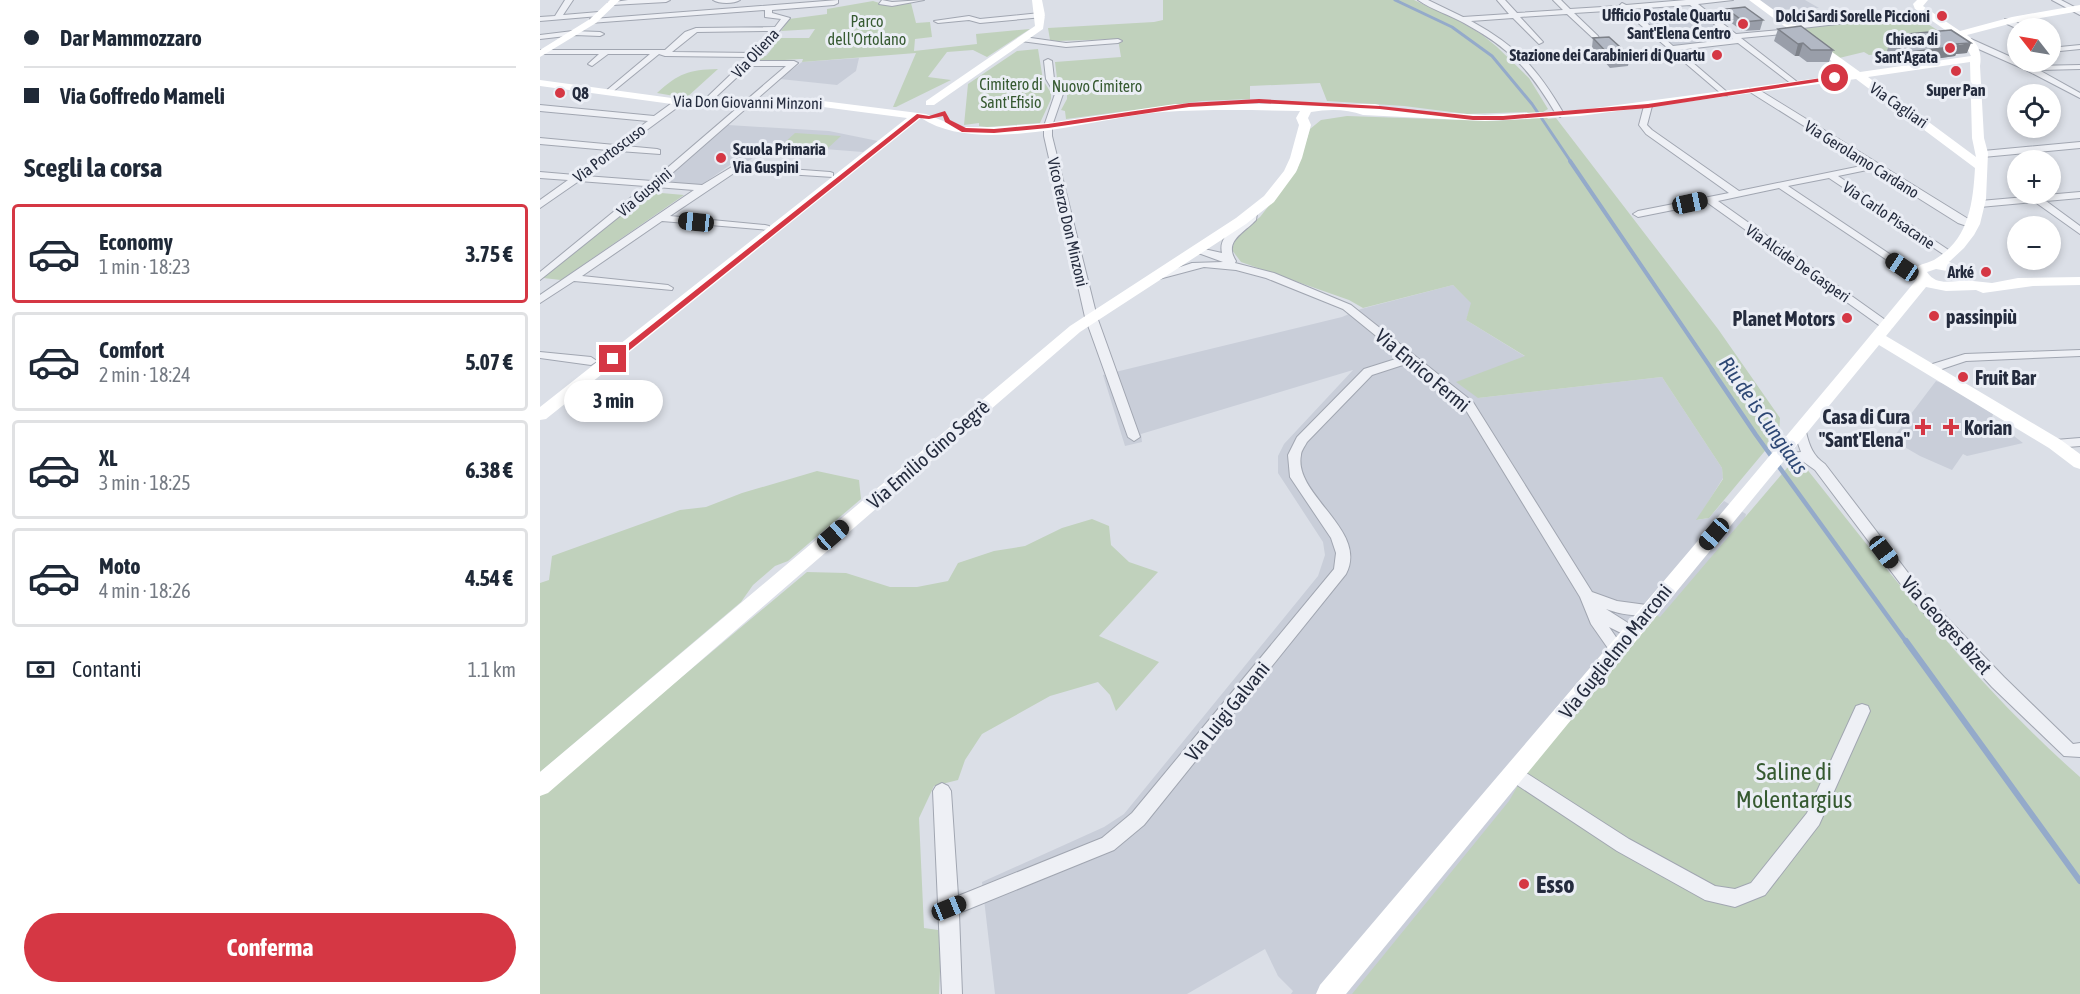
<!DOCTYPE html>
<html lang="it">
<meta charset="utf-8">
<style>
body{margin:0;font-family:"Asap Condensed",sans-serif;background:#f6f6f7;color:#1f2937;height:100vh;display:flex;flex-direction:column;font-size:22px;white-space:nowrap}
*{box-sizing:border-box;margin:0}
p{font-size:20px;color:#747a83}
.icon{flex:none;width:33px;height:33px;fill:none;stroke:currentColor;stroke-width:2;stroke-linecap:round;stroke-linejoin:round}
.map{position:relative;flex:1;overflow:hidden}
.sheet{display:flex;flex-direction:column;background:#fff;width:540px}
.sheet>*{flex:none}
.top-card{display:grid;align-content:center;height:132px;padding:0 24px;background:#fff}
.needle{width:39px;rotate:301deg}
.fabs{position:absolute;left:1467px;top:18px;display:grid;gap:12px}
.fabs a{display:grid;place-items:center;width:54px;height:54px;border-radius:50%;background:#fff;box-shadow:0 3px 9px #0003;font-size:30px}
.end{position:absolute;width:27px;height:27px;margin:-14px;border:8px solid #d53744;background:#fff;box-shadow:0 0 0 3px #fff}
.from{border-radius:50%}
.bubble{position:absolute;height:42px;border-radius:21px;background:#fff;box-shadow:0 3px 9px #0003;font-size:20px;font-weight:700;line-height:42px;text-align:center}
.car{position:absolute;width:18px;height:36px;margin:-18px -9px;border-radius:8px;box-shadow:0 0 4px 2px #0007;background:linear-gradient(#222 24%,#8ab4d8 0 40%,#222 0 76%,#8ab4d8 0 86%,#222 0)}
.top-card b{display:flex;align-items:center;gap:21px;height:57px;font-size:22px}
.top-card b+b{border-top:2px solid #e0e1e3}
.top-card i{width:15px;height:15px;background:#1f2937}
ul{padding:0;list-style:none}
li{display:flex;align-items:center;gap:18px;height:99px;margin:0 12px 9px;padding:0 12px;border:3px solid #e0e1e3;border-radius:6px}
li div{flex:1}
li b{display:block;font-size:22px}
li em{font-style:normal;font-weight:700}
li.on{border-color:#d53744}
li>.icon{width:54px;height:54px;stroke-width:1.5}
h2{padding:0 24px;font-size:27px;line-height:72px}
.pay{display:flex;align-items:center;gap:15px;height:66px;padding:0 24px;font-size:22px}
.pay p{margin-inline-start:auto}
.button{display:flex;gap:12px;margin-top:auto;padding:12px 24px}
.button a{flex:1;height:69px;border-radius:36px;background:#d53744;color:#fff;font-size:24px;font-weight:700;line-height:69px;text-align:center}
main{display:flex;flex:1;min-height:0}
.map>svg:first-child{display:block}
.built{fill:#c9ced9}
.green{fill:#c0d1bc}
.lines{fill:none;stroke-linecap:round;stroke-linejoin:round}
.stream-far3{stroke:#94aaca;stroke-width:3}
.stream-far2{stroke:#94aaca;stroke-width:4}
.stream-far1{stroke:#94aaca;stroke-width:4.5}
.stream{stroke:#94aaca;stroke-width:6}
.street-casing{stroke:#a1a6b1;stroke-width:2}
.street{fill:#eef0f5;fill-rule:evenodd}
.secondary{fill:#fff;fill-rule:evenodd}
.wall{fill:#999ea9}
.shaded-wall{fill:#7d8189}
.building{fill:#b2b8c4;stroke:#7d8189;stroke-width:1.5}
.route{fill:#d53744}
.poi-dot{fill:#d53744;stroke:#ebeef5;stroke-width:2}
.labels{text-anchor:middle;dominant-baseline:central;stroke-width:6;stroke-linejoin:round;paint-order:stroke}
.far-poi-label{font-size:16px;font-weight:bold;fill:#252c3e;stroke:#ebeef5;text-anchor:end}
.far-park-label{font-size:16px;fill:#365a31;stroke:#ebeef5}
.far-street-label{font-size:16px;fill:#252c3e;stroke:#ebeef5}
.poi-label{font-size:20px;font-weight:bold;fill:#252c3e;stroke:#ebeef5;text-anchor:start}
.street-label{font-size:20px;fill:#252c3e;stroke:#ebeef5}
.water-label{font-size:21px;font-style:italic;fill:#2d4774;stroke:#ebeef5}
.near-park-label{font-size:24px;fill:#365a31;stroke:#ebeef5}
.near-poi-label{font-size:24px;font-weight:bold;fill:#252c3e;stroke:#ebeef5;text-anchor:start}
</style>
<main>
<section class="sheet">
<div class="top-card">
<b><i class="from"></i>Dar Mammozzaro</b>
<b><i></i>Via Goffredo Mameli</b>
</div>
<h2>Scegli la corsa</h2>
<ul>
<li class="on"><svg class="icon" aria-label="car" viewBox="0 0 24 24"><path d="M5 17H2v-5l4-1 3-4h7l3 4 3 1v5h-3M9 17h6M6 11h13"/><circle cx="7" cy="17" r="2"/><circle cx="17" cy="17" r="2"/></svg><div><b>Economy</b><p>1 min · 18:23</p></div><em>3.75 €</em></li>
<li><svg class="icon" aria-label="car" viewBox="0 0 24 24"><path d="M5 17H2v-5l4-1 3-4h7l3 4 3 1v5h-3M9 17h6M6 11h13"/><circle cx="7" cy="17" r="2"/><circle cx="17" cy="17" r="2"/></svg><div><b>Comfort</b><p>2 min · 18:24</p></div><em>5.07 €</em></li>
<li><svg class="icon" aria-label="car" viewBox="0 0 24 24"><path d="M5 17H2v-5l4-1 3-4h7l3 4 3 1v5h-3M9 17h6M6 11h13"/><circle cx="7" cy="17" r="2"/><circle cx="17" cy="17" r="2"/></svg><div><b>XL</b><p>3 min · 18:25</p></div><em>6.38 €</em></li>
<li><svg class="icon" aria-label="car" viewBox="0 0 24 24"><path d="M5 17H2v-5l4-1 3-4h7l3 4 3 1v5h-3M9 17h6M6 11h13"/><circle cx="7" cy="17" r="2"/><circle cx="17" cy="17" r="2"/></svg><div><b>Moto</b><p>4 min · 18:26</p></div><em>4.54 €</em></li>
</ul>
<div class="pay"><svg class="icon" aria-label="cash" viewBox="0 0 24 24"><path d="M3 7h18v10H3z"/><circle cx="12" cy="12" r="2"/></svg>Contanti<p>1.1 km</p></div>
<div class="button"><a>Conferma</a></div>
</section>
<div class="map">
<svg width="1540" height="994" viewBox="0 0 1540 994">
<rect width="100%" height="100%" fill="#dbdfe7"/>
<path class="built" d="M1217,0H1265L1279,8L1232,10Z
M1158,12L1192,40L1135,46L1104,20L1112,19L1109,16Z
M319,58L316,71L297,85L240,79L262,62Z
M188,125L289,131L338,141L323,152L232,145L201,166L190,165L161,185L123,182Z
M913,285L932,303L926,320L986,357L938,398L1122,377L1182,468L1183,478L1157,520L1169,518L1184,501L1206,514L1084,994H751L753,991L738,976L725,949L647,994H455L442,882L564,827L584,814L778,576L785,555L783,542L738,473V456L744,444L813,370L601,434L602,442L585,446L563,375L802,317L821,309Z
M1396,381L1410,386L1453,414L1452,418L1457,423L1483,443L1427,456L1423,454L1412,470L1380,456L1361,445L1366,439L1355,435Z"/>
<path class="green" d="M623,0H874L917,20L941,34L956,46L989,78L1008,109L1003,112L1008,119L1016,118L1178,329L1240,418L1239,434L1169,518L1156,520L1183,479L1182,468L1122,377L938,398L916,382L985,356L926,320L931,303L913,285L823,308L809,300L701,262L692,250L696,236L720,217L757,170L770,129L781,120L807,116L950,121L991,119L987,112L927,114L864,106L787,101L780,83L710,86V99L662,101L526,119L525,111L521,110L527,99V90L517,78L515,62L581,57L578,39L517,41L510,40L508,28L614,22L623,20Z
M333,1L349,6L371,3L376,23L390,22L392,37L375,39L374,51L437,44L436,34L490,29L447,57L433,50L407,52L388,77L411,80L356,107H353L376,53L262,62L263,59H260L214,62L219,56H226L234,46L229,45L236,38H269L275,29L241,31L249,19L287,14V9Z
M1372,14L1376,20L1383,21L1413,40L1348,51L1350,53L1329,55L1324,52L1295,59L1253,27Z
M498,49L503,80L511,93V99L500,123L447,127L439,126V123L424,125L428,84L477,51Z
M178,69L146,98L117,93C139,73 148,70 178,69Z
M255,133L301,136L288,148L243,144Z
M110,192L144,195L21,280L3,278Z
M1253,461L1262,463C1350,573 1434,684 1540,777V994H812L969,801L981,780L1116,615L1120,617Z
M277,471L319,480L321,499L248,561L235,566L213,585L201,602L0,772V583L9,580L12,556L140,510L166,507L202,493Z
M552,519L569,526L571,545L589,562L618,572L559,636L619,662L576,711L570,695L558,682L510,696L442,734L425,760L418,780L394,786L379,818L384,928L398,930L401,947L399,994H0V796L267,572L306,573L350,587H377L408,581L418,563L454,551L485,546L522,528Z"/>
<g class="lines">
<path class="stream-far3" d="M855,0L912,27L952,56L992,104L1031,162"/>
<path class="stream-far2" d="M1030,161L1173,371"/>
<path class="stream-far1" d="M1172,370L1216,435L1367,643"/>
<path class="stream" d="M1366,641L1540,881"/>
<defs>
<path id="street" d="M25,0H33L23,15L59,12L63,14L59,16L0,21V17L15,16Z
M88,0H130L126,2L72,5L68,3Z
M173,0H200C194,4 179,4 173,0Z
M298,0V3L294,5L232,10V13L250,18L214,61H254L258,63L122,182L162,185L195,165L290,172L293,173V177L197,171L130,216L225,225L229,226V230L122,221L42,276L128,285L133,288L132,290L34,281L0,303V295L154,190L116,187L0,280V272L105,186L39,181L0,208V200L28,180L0,178V172L35,175L68,150L0,144V138L75,145L108,121L0,111V105L114,116L136,100H142V104L85,146L117,149L120,150V154L79,151L45,176L112,181L246,66H209L165,107L162,106V102L209,57L125,56L119,54L70,94L66,92L67,90L110,54H68L52,66L48,64L59,54H0V50H125L145,32L156,28L235,27L241,19L225,17V10L50,23V19H53ZM231,31L214,53L132,52L157,32Z
M342,0L352,2L384,0L352,6L339,4Z
M878,0H888L923,17L969,14L957,0H965L977,13L1023,10L1013,0H1021L1030,9L1079,6L1082,3L1086,5L1146,0H1193L1158,4L1196,34L1250,29L1246,27L1250,25L1383,10L1387,12L1383,14L1254,29L1258,31L1254,33L1201,38L1256,81V85H1253L1198,43L1138,50L1187,92V96H1184L1083,10L1034,13L1058,36L1059,38L1055,40L1027,14L980,17L1003,42L999,44L973,18L931,21C978,47 997,68 1024,114L1020,117L1016,114C990,70 970,48 924,23C910,15 892,10 878,0ZM1150,5L1193,39L1133,46L1091,9Z
M1512,0H1521L1540,10V15Z
M500,13L504,15L503,17L440,23L429,20L398,23L394,21L429,16L440,19Z
M1465,19H1471L1486,28L1478,29L1465,23Z
M33,31L60,32L64,34L60,36L35,35L0,39V35Z
M484,37L526,43L578,39L582,41L578,43L526,47L481,41L480,39Z
M1425,39H1431L1491,66L1540,65V69L1499,70L1540,93V98L1486,70L1425,43Z
M1540,45V49L1510,52V48Z
M508,59L512,61L514,79L523,94L512,126V136L557,317L600,437L594,441L588,437L545,317L504,136V126L515,94L506,79L504,61Z
M1210,88H1216L1438,225L1433,228L1418,223L1332,169L1298,176L1413,253L1414,255L1409,258L1289,178L1248,186L1366,265V269L1362,270L1239,188L1178,201L1351,324V328H1343L1168,203L1098,217L1093,214L1098,211L1189,193L1106,134L1099,125L1104,106L1108,103L1112,106L1107,125L1112,130L1199,191L1326,165L1210,92Z
M1540,142V148L1443,157L1438,154L1443,151Z
M1540,192V198L1506,201L1540,226V234L1495,202L1440,207L1435,204L1440,201Z
M712,210L717,213L716,220C704,233 683,241 696,261L695,263L734,273L811,305L933,402L1052,592L1077,601L1114,606L1116,610L1114,614C1101,618 1079,614 1066,609L1096,628L1099,632L1096,636L1091,638L1069,627L1085,650L1082,654L1077,656L1072,654L1051,624L1040,597L924,407L869,363L832,375L767,442C765,446 761,451 761,455C753,495 829,530 806,574L604,825L574,850L419,913L422,994H402L393,791L396,786L402,783L408,786L411,791L418,896L562,838L592,813L794,569L796,553L791,538L750,477L748,455L757,437L824,369L862,357L803,309L726,278L696,270L664,267L619,279L614,276L652,263L683,262L650,250L655,247L682,253C678,236 695,228 706,219L707,213Z
M1540,350V356L1426,361L1390,373L1384,369L1386,366L1425,354Z
M0,352L51,357L57,361L51,365L0,358Z
M1260,428L1266,432C1269,445 1273,456 1285,464L1385,595L1464,677L1533,744L1540,743V757L1524,756L1452,687L1375,603L1275,470L1261,460L1234,461L1233,458L1234,455L1261,452L1254,432Z
M1540,438V446L1515,448L1509,444L1515,440Z
M1322,704L1328,706L1330,711L1279,825L1225,895L1195,907L1165,900L1077,851L968,779L965,774L968,769L974,767L980,769L1089,839L1175,886L1195,889L1211,883L1267,813L1316,706Z"/>
</defs>
<use href="#street" class="street-casing"/>
<use href="#street" class="street"/>
<path class="secondary" d="M70,0H80L56,23L0,57V50L50,19Z
M492,0H502L505,15L503,29L394,105H386V101L495,26Z
M1209,0H1220L1320,72L1431,56L1424,43L1375,9L1373,4L1377,0H1388L1383,6L1420,31L1472,17L1540,5V11L1473,23L1427,35C1439,44 1442,53 1440,66L1444,138L1448,153L1446,199L1440,224L1434,235L1424,248L1409,262L1423,268L1433,281L1452,283L1478,278L1540,277V285L1493,286L1443,293L1436,290L1406,291L1386,287L1346,336L1521,440L1540,454V469L1534,467L1509,448L1339,345L806,994H776L780,985C979,750 1181,517 1377,279L1373,271C1380,262 1389,264 1397,258C1429,238 1433,203 1435,168L1316,79L1040,116L945,121L823,115C807,109 789,109 771,112L768,118L771,125L762,158L756,172L734,202L706,224L540,332L8,793L0,796V772L530,326L696,218L724,196L744,171L750,158L759,125L756,118L760,111C714,110 668,109 623,112C556,117 440,157 381,118L6,419L0,420V407L367,118L283,107L139,105L0,86V80L139,99L283,101L386,114L418,127H454L508,123L635,104H835L839,105V109L945,115L1040,110L1309,74ZM1430,62L1432,138L1436,157L1328,77ZM1396,269L1407,271L1419,281C1406,282 1395,284 1387,272Z"/>
</g>
<path class="wall" d="M1187,9L1223,20L1220,30L1202,31L1185,18Z
M1238,29L1293,50L1289,62H1267L1259,56H1255L1234,41Z
M1356,35L1427,53L1416,54L1415,56L1366,63L1347,51L1350,40H1354Z
M1053,38L1090,56L1088,66L1070,68L1052,47Z"/>
<path class="shaded-wall" d="M1263,43L1259,56H1255L1258,44Z
M1431,43L1427,53L1416,54L1415,56L1366,63L1370,52Z"/>
<path class="building" d="M1205,7L1223,20L1204,22L1187,9Z
M1261,26L1293,50H1271L1263,43L1258,44L1238,29Z
M1411,30L1431,43L1417,44L1419,46L1370,52L1350,40L1363,39L1356,35Z
M1069,37L1090,56L1072,58L1053,38Z"/>
<path class="route" d="M1295,76L1297,79L1108,108L963,120H933L840,109L719,103L649,107L508,128L454,133L422,132L405,122L403,116L389,119L379,118L76,361L69,359L377,114L389,116L405,111L410,120L426,128L454,129L508,124L649,103L719,99L840,106L933,116H963L1108,104Z"/>
<g class="poi-dot">
<circle cx="1402" cy="16" r="6"/>
<circle cx="1203" cy="24" r="6"/>
<circle cx="1410" cy="48" r="6"/>
<circle cx="1177" cy="55" r="6"/>
<circle cx="1416" cy="71" r="6"/>
<circle cx="20" cy="93" r="6"/>
<circle cx="181" cy="158" r="6"/>
<circle cx="1446" cy="272" r="6"/>
<circle cx="1394" cy="316" r="6"/>
<circle cx="1307" cy="318" r="6"/>
<circle cx="1423" cy="377" r="6"/>
<path d="M1380 418h6v6h6v6h-6v6h-6v-6h-6v-6h6z"/>
<path d="M1408 418h6v6h6v6h-6v6h-6v-6h-6v-6h6z"/>
<circle cx="984" cy="884" r="6"/>
</g>
<g class="labels">
<g class="far-poi-label">
<text x="1191" y="15">Ufficio Postale Quartu<tspan x="1191" dy="18">Sant'Elena Centro</tspan></text>
<text x="1390" y="16">Dolci Sardi Sorelle Piccioni</text>
<text x="1398" y="39">Chiesa di<tspan x="1398" dy="18">Sant'Agata</tspan></text>
<text x="1165" y="55">Stazione dei Carabinieri di Quartu</text>
<text x="1416" y="90" text-anchor="middle">Super Pan</text>
<text x="32" y="93" text-anchor="start">Q8</text>
<text x="193" y="149" text-anchor="start">Scuola Primaria<tspan x="193" dy="18">Via Guspini</tspan></text>
<text x="1434" y="272">Arké</text>
</g>
<g class="far-park-label">
<text x="327" y="21">Parco<tspan x="327" dy="18">dell'Ortolano</tspan></text>
<text x="471" y="84">Cimitero di<tspan x="471" dy="18">Sant'Efisio</tspan></text>
<text x="557" y="86">Nuovo Cimitero</text>
</g>
<g class="far-street-label">
<text transform="translate(215 53) rotate(-47)">Via Oliena</text>
<text transform="translate(208 102) rotate(1)">Via Don Giovanni Minzoni</text>
<text transform="translate(1359 105) rotate(35)">Via Cagliari</text>
<text transform="translate(69 153) rotate(-37)">Via Portoscuso</text>
<text transform="translate(1322 159) rotate(32)">Via Gerolamo Cardano</text>
<text transform="translate(104 192) rotate(-40)">Via Guspini</text>
<text transform="translate(1349 215) rotate(34)">Via Carlo Pisacane</text>
<text transform="translate(528 222) rotate(77)">Vico terzo Don Minzoni</text>
<text transform="translate(1258 263) rotate(35)">Via Alcide De Gasperi</text>
</g>
<g class="poi-label">
<text x="1406" y="316">passinpiù</text>
<text x="1295" y="318" text-anchor="end">Planet Motors</text>
<text x="1435" y="377">Fruit Bar</text>
<text x="1370" y="416" text-anchor="end">Casa di Cura<tspan x="1370" dy="23">"Sant'Elena"</tspan></text>
<text x="1424" y="427">Korian</text>
</g>
<g class="street-label">
<text transform="translate(883 370) rotate(40)">Via Enrico Fermi</text>
<text transform="translate(388 454) rotate(-41)">Via Emilio Gino Segrè</text>
<text transform="translate(1407 625) rotate(48)">Via Georges Bizet</text>
<text transform="translate(1075 651) rotate(-51)">Via Guglielmo Marconi</text>
<text transform="translate(687 711) rotate(-51)">Via Luigi Galvani</text>
</g>
<g class="water-label">
<text transform="translate(1224 415) rotate(55)">Riu de is Cungiaus</text>
</g>
<g class="near-park-label">
<text x="1254" y="771">Saline di<tspan x="1254" dy="28">Molentargius</tspan></text>
</g>
<g class="near-poi-label">
<text x="996" y="884">Esso</text>
</g>
</g>
</svg>
<div class="fabs">
<a><svg class="needle" viewBox="-14 -14 28 28"><path d="M0-13l5 13h-10z" fill="#e53935"/><path d="M0 13l5-13h-10z" fill="#747a83"/></svg></a>
<a><svg class="icon" aria-label="locate" viewBox="0 0 24 24"><circle cx="12" cy="12" r="6"/><path d="M12 2v4M12 18v4M2 12h4M18 12h4"/></svg></a>
<a>+</a>
<a>−</a>
</div>
<i class="end from" style="left:1295px;top:78px"></i>
<i class="end" style="left:73px;top:359px"></i>
<div class="bubble" style="left:24px;top:380px;width:99px">3 min</div>
<i class="car" style="left:1150px;top:203px;rotate:78deg"></i>
<i class="car" style="left:156px;top:222px;rotate:276deg"></i>
<i class="car" style="left:1362px;top:267px;rotate:304deg"></i>
<i class="car" style="left:1174px;top:534px;rotate:221deg"></i>
<i class="car" style="left:293px;top:535px;rotate:49deg"></i>
<i class="car" style="left:1344px;top:552px;rotate:143deg"></i>
<i class="car" style="left:409px;top:908px;rotate:68deg"></i>
</div>
</main>
